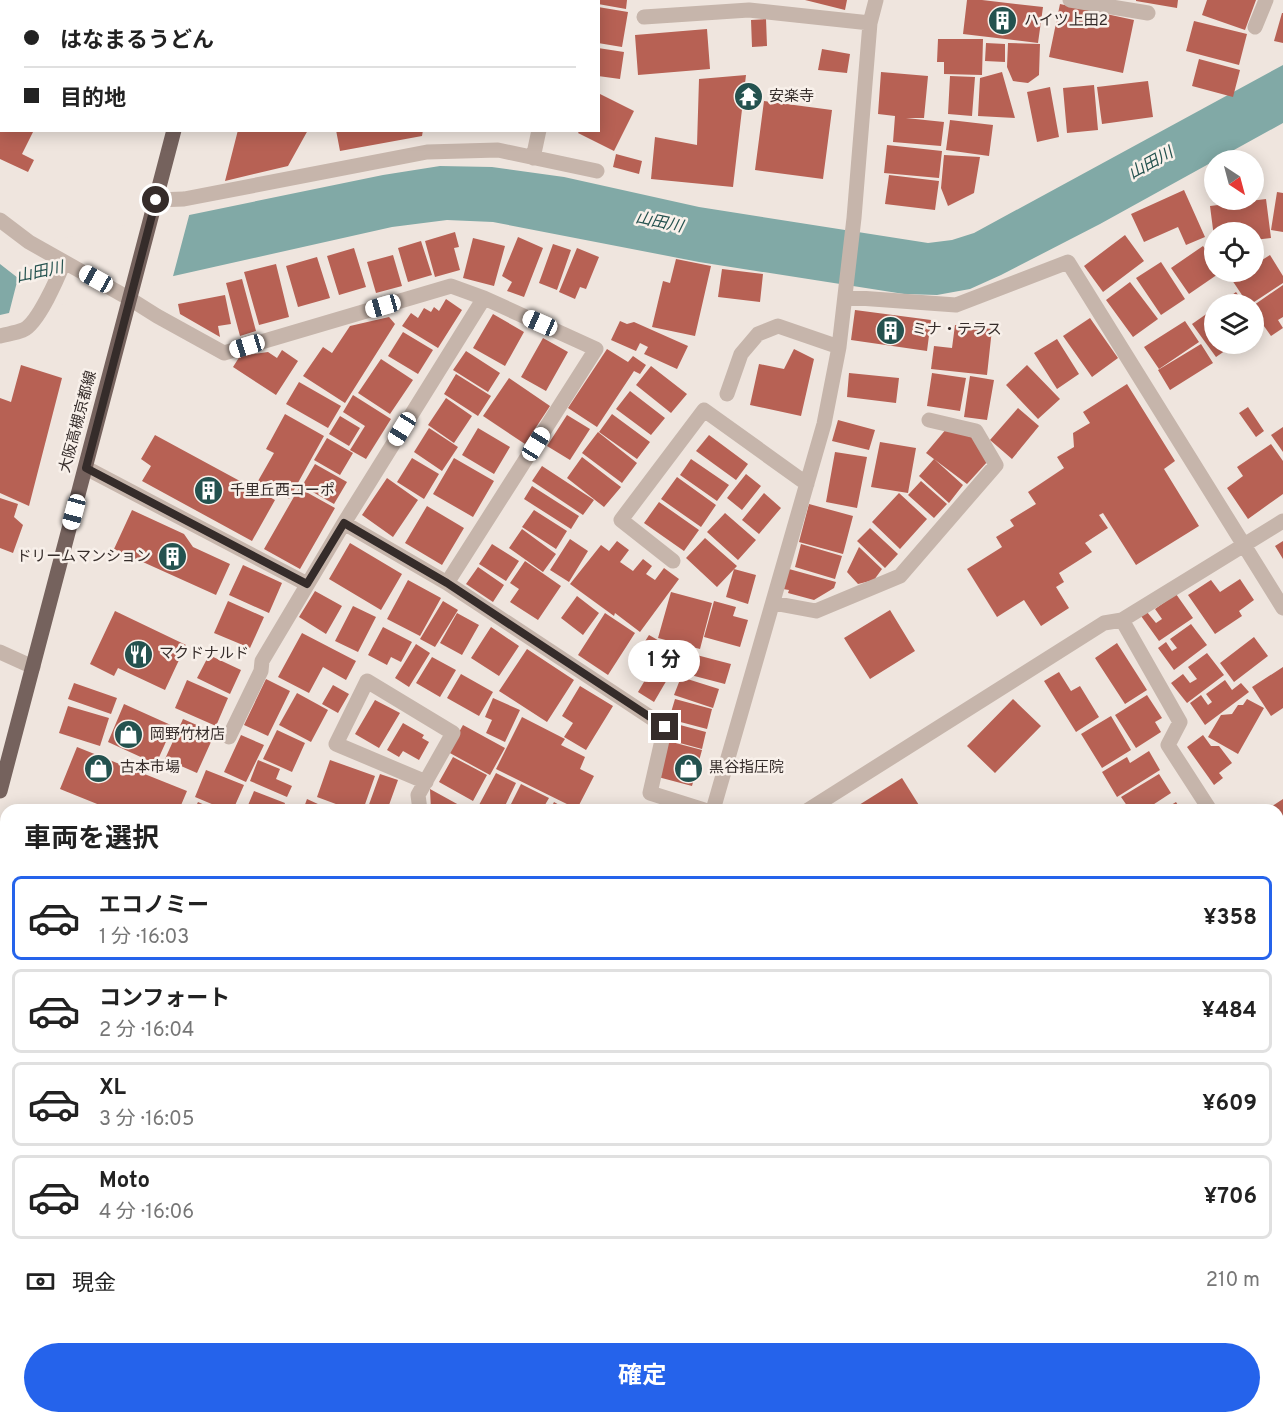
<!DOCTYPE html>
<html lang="ja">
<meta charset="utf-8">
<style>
body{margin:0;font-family:Overpass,"Noto Sans JP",sans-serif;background:#f2f2f2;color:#222;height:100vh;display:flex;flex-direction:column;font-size:22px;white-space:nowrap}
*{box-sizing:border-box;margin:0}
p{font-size:20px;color:#767676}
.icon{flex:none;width:33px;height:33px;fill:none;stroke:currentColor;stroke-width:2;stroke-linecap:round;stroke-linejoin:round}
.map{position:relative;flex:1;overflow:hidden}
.details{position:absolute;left:0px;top:804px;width:1284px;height:620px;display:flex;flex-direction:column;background:#fff;border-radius:18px 18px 0 0;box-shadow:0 3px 15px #0003}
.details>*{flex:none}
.top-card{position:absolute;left:0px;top:0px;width:600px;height:132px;box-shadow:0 3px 15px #0003;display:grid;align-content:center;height:132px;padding:0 24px;background:#fff}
.needle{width:39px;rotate:144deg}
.buttons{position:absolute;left:1204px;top:150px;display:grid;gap:12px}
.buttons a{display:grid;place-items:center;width:60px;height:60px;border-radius:50%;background:#fff;box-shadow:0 3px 15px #0003;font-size:30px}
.end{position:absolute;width:27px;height:27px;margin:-14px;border:8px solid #352c2a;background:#fff;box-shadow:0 0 0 3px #fff}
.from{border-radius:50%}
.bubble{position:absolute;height:42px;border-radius:21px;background:#fff;box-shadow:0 3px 15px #0003;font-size:20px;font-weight:700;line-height:42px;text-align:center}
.car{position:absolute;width:18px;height:36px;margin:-18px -9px;border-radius:8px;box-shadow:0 0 4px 2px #0007;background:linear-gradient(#fff 24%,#345 0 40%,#fff 0 76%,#345 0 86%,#fff 0)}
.top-card b{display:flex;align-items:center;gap:21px;height:57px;font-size:22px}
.top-card b+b{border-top:2px solid #e0e0e0}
.top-card i{width:15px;height:15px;background:#222}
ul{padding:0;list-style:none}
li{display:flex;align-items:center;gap:18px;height:84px;margin:0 12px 9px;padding:0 12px;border:3px solid #e0e0e0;border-radius:9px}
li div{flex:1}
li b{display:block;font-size:22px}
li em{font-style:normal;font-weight:700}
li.active{border-color:#2563eb}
li>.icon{width:54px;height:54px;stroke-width:1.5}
h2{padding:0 24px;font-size:27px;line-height:72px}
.pay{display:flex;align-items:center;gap:15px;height:66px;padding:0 24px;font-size:22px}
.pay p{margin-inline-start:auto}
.cta{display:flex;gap:12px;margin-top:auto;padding:12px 24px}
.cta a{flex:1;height:69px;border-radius:36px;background:#2563eb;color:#fff;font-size:24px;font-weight:700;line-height:69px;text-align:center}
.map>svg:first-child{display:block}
.green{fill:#b6bda0}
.water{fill:#81a9a6}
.pier{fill:#efe5de}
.building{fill:#b76154}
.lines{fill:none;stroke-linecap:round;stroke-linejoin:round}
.street{stroke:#c6b5ab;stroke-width:15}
.secondary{stroke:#9a847d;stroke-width:15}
.primary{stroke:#75625d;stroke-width:15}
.route{stroke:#352c2a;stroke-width:8}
.labels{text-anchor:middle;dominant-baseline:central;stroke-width:5;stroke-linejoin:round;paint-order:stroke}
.poi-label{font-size:15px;fill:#352c2a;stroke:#f8f0ea;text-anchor:start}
.street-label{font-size:15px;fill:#352c2a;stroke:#f8f0ea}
.water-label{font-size:16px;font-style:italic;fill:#24524f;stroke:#f8f0ea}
</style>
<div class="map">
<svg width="1283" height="1423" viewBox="0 0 1283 1423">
<rect width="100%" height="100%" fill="#efe5de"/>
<path class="green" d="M205,1418H317L314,1423H211Z"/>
<path class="water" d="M1283,65V123L1100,224L1001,275L970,289L937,295L904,294L699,262L493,222L447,220L392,227L0,315V254L383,175L440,166L492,167L564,177L699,207L928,243L952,240L974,233Z"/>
<path class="pier" d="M190,212L172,280L8,317L18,278L0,264V251Z"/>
<path class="building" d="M598,0H627L626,9L598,4Z
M805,0H847L845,10Z
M967,0H982L1043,7L1038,43L963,34Z
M1136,0H1178L1177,8L1136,1Z
M1207,0H1256L1245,30L1202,15Z
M1060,4L1134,20L1123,73L1049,57Z
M598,7L628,12L622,47L598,43Z
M1282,13H1283V43L1274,41Z
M766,19L767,46L752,47L751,20Z
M1194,21L1247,34L1239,65L1186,51Z
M707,29L710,69L638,75L635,35Z
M938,39H983L982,75L944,74V62H937Z
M986,43L1005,44V62L985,61Z
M1008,43L1040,44L1039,75L1028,83L1013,81L1007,67Z
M598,48L624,52L620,79L598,76Z
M822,49L850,54L847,73L818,70Z
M1199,59L1240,70L1233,97L1192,86Z
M881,72L928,76L924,118H906L944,122L941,146L893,142L895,116L878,114Z
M1002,72L1015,118L978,116L980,78Z
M746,75L733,187L651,179L655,137L697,145L699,79Z
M950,76L975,77L972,116L948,114Z
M1148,81L1153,117L1102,124L1097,87Z
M1094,85L1098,130L1067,133L1063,88Z
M1050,87L1059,137L1037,142L1027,92Z
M598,93L634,111L614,151L578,133L580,130H598Z
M764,101L832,110L823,179L755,170Z
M950,120L993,125L989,156L946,150Z
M0,130H34L22,154L34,160L28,172L0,159Z
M238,130H308L288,166L225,181Z
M336,130H423L422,136L340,151Z
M887,145L942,151L939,178L884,173Z
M616,154L642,161L639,174L613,167Z
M944,155L980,157L974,193L948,206L941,188Z
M889,175L939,181L935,210L885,204Z
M1184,190L1205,237L1186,245L1178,227L1144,242L1131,214Z
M1277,192L1283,193V232L1271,230Z
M1266,199L1271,238L1254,240V232H1215V237H1214L1210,206Z
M455,232L459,247L454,248L460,270L435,277L425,241Z
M1125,235L1144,261L1103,292L1084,266Z
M518,237L543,248L524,297L507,291L512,282L502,276Z
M473,238L505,246L494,286L463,278Z
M421,241L432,275L408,282L398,248Z
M553,244L571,250L557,290L539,283Z
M1203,246L1215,262V272H1221L1189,294L1171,268Z
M354,248L366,287L339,295L327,256Z
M577,248L599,257L586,289L580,287L575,299L559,292Z
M393,255L402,286L376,293L367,262Z
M1270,255L1283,276V283L1251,304H1248L1232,280L1245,272H1254V265Z
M317,257L330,298L298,307L286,266Z
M676,259L711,266L695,336L652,327L663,281L670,283Z
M1161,262L1185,299L1161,315L1136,278Z
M276,264L289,317L259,325L244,272Z
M722,269L763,274L760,302L718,297Z
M242,279L256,331L240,336L226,283Z
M1130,282L1158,319L1133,337L1106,300Z
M1283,285V317L1278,320L1283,328L1271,336L1254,312V305Z
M1236,292L1245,304H1220Z
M225,295L231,324L218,326L220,337L180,314L178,304Z
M446,299L462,310L438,348L402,326L411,313L418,318L424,308L431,312L434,307L439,311Z
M1215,308V344H1235L1216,357L1192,324Z
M855,310L931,320L927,351L851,340Z
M493,314L524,332L505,366L473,348Z
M389,317L395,324L345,403L303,376L323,347L332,353L350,326Z
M1090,318L1118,358L1092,377L1063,336Z
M620,321L627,324L634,322L688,346L677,369L644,354L648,347L640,343L636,351L611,340Z
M1185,321L1199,342L1159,369L1144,347Z
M955,325L992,329L987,375L931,369L934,346L952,348Z
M403,332L433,350L418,374L388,356Z
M543,338L568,352L546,391L521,377Z
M1057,339L1079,374L1057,389L1034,353Z
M1201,344L1213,363L1170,390L1158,370Z
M607,349L628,362L633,356L646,365L640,374L634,371L597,427L568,408Z
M794,349L814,359L801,416L750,405L759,364L784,369Z
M282,350L298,361L276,395L233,367L240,356L268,352L277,358Z
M466,351L500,373L488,392L453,370Z
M381,359L413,380L390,414L358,393Z
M21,365L62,378L29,506L0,493V398L11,402Z
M1027,365L1060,399L1038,419L1006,385Z
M651,366L687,394L671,413L636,385Z
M849,373L899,378L896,403L847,397Z
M932,373L966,378L960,411L927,406Z
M456,374L491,396L478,416L444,394Z
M970,376L994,380L987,420L964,417Z
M509,378L550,406L525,444L483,416Z
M299,382L341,406L328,428L286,404Z
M1127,384L1175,461L1164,469L1199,526L1136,565L1103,513L1099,515L1108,528L1085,543L1092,552L1059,573L1064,582L1056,587L1069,608L1041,626L1024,600L997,617L967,569L1002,547L996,537L1014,526L1010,520L1036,504L1028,492L1064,468L1057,457L1074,447L1073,433L1090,423L1083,412Z
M630,391L665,418L651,435L616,409Z
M353,395L391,419L366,459L350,450L365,426L343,412Z
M446,398L472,416L454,443L428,425Z
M1248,407L1264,431L1256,437L1239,413Z
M1018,408L1039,426L1012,459L990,440Z
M285,414L324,436L289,499L258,481L274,453L266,449Z
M612,414L650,442L637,459L599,432Z
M567,415L590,429L570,460L547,446Z
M340,416L360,428L349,446L329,434Z
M838,420L875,430L869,450L832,441Z
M1283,427V452L1271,435Z
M429,428L458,447L442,471L414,452Z
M478,428L510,447L494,474L462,455Z
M947,428L973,438L988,461L967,484L926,453Z
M598,432L637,463L622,483L582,453Z
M155,435L275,500L252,541L142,481L151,466L141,459Z
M709,435L748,464L736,480L696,451Z
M327,438L353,453L340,475L314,460Z
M880,442L916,448L908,493L871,487Z
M1271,444L1283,461V494L1248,519L1227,488L1243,476L1237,467Z
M835,452L867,457L857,508L826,502Z
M582,457L621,487L604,507L567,478Z
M412,458L439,474L424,499L397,482Z
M454,458L494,481L473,517L433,494Z
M691,459L729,485L717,501L680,475Z
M934,459L963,485L949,503L919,476Z
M315,464L347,482L334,504L302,486Z
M542,466L594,500L583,515L532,481Z
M746,474L761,486L742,510L727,498Z
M677,477L716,505L701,527L661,499Z
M387,478L418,500L393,537L362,515Z
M921,481L947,504L934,518L908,495Z
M532,486L579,516L571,529L524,499Z
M299,488L335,508L300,569L264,549Z
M764,493L781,508L759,534L742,520Z
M899,493L927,519L900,549L872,522Z
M0,498L18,504L14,517L23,525L13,553L0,548Z
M659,502L699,530L684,551L644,523Z
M809,504L853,516L843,554L799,542Z
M427,506L464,528L442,565L405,543Z
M132,510L184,534L193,547L230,564L216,595L114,549Z
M534,510L567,531L556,549L522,527Z
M725,513L756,540L738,560L707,532Z
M870,528L898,554L885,568L857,541Z
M522,529L556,554L543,572L509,548Z
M705,538L737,566L717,587L686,558Z
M570,539L588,551L569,582L550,570Z
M617,541L629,550L620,562L633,571L643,559L652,566L646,574L655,580L664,568L679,579L640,632L615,613L614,616L570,584L601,545L609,551Z
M1283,541V559L1275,546Z
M350,543L402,574L381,610L329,579Z
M492,544L519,561L506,581L479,564Z
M801,544L842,556L835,579L795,567Z
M859,547L882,569L874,580L858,584L847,572Z
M525,561L561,586L538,620L510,602L519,589L510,583Z
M243,565L282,583L269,613L229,595Z
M478,567L504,585L493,602L466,584Z
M734,569L756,575L748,604L726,597Z
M789,569L836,582L834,588L814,600L788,593L789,590L783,589Z
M1240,579L1254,600L1239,611L1242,616L1215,634L1188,595L1211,580L1220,592Z
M408,580L441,598L420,636L387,619Z
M315,591L342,606L326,634L299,617Z
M671,592L712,603L700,649L658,638Z
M1176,594L1193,618L1159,641L1141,616L1147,612L1156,623L1162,619L1155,609Z
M577,596L599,613L583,635L561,618Z
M228,601L264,617L250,648L214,633Z
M443,601L458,610L435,647L420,639Z
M714,601L736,607L733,616L748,620L740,647L704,637Z
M353,606L376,617L358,652L335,641Z
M890,610L915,651L870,679L844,638Z
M115,611L186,645L165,690L118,668L114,676L90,664Z
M457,613L479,625L462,655L440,643Z
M605,613L635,633L608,675L578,655Z
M1191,624L1207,645L1174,670L1158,648L1166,642L1172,651L1177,648L1170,639Z
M383,627L412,642L401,662L391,657L387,665L368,655Z
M491,627L519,646L499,676L471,658Z
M302,633L356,661L346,680L323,667L309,693L278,677Z
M649,635L682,654L654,702L638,692L648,675L630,665Z
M1254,637L1268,656L1234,682L1220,663Z
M1117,643L1147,690L1125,704L1095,658Z
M416,644L430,653L409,687L395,678Z
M527,649L574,680L547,722L499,691Z
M685,652L731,664L725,684L679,672Z
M1207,653L1224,675L1187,703L1171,683L1183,674L1190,683L1197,679L1188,667Z
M209,655L241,670L230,694L197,678Z
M432,657L456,670L440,697L416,683Z
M1283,667V708L1271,716L1252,687Z
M1059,672L1071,691L1080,686L1099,717L1076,732L1044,681Z
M461,674L493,692L479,716L447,698Z
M681,677L719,689L713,708L674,695Z
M266,679L290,691L268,736L244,725Z
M187,680L228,698L216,726L175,708Z
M1225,680L1232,690L1241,683L1249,692L1205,725L1190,703L1201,695L1208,705L1212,702L1206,694Z
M74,683L117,698L111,714L68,699Z
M333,685L349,694L338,713L322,704Z
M580,686L613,706L586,750L564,737L573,723L562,716Z
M297,693L328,710L311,742L279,725Z
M1147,695L1162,718L1155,722L1161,732L1136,748L1115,715Z
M493,698L520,710L505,742L486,733L492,720L485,717Z
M675,699L712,709L707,729L669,719Z
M1013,699L1041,726L995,773L967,746Z
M1247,699L1264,708L1238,754L1208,737L1221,715L1232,714L1238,705H1243Z
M375,700L400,713L379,748L355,734Z
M124,704L173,726L156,764L108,742Z
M68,706L109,718L100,746L59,733Z
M1111,716L1131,750L1102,768L1081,734Z
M522,717L565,739L561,745L585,757L580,769L594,776L577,809L496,769Z
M183,719L215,733L197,773L165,759Z
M669,722L706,732L702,749L665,739Z
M403,723L424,735L422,738L429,742L419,760L403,751L399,757L387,750Z
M463,725L505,748L490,775L448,752Z
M277,730L305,743L292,772L263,759Z
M241,735L264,745L246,782L224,772Z
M1203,735L1211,746H1219L1232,763L1219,773L1223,778L1214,785L1187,747Z
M668,741L702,750L692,786L658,777Z
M77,747L187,791L179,810H112L60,789Z
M1149,751L1160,770L1117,797L1102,772L1127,757L1130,763Z
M453,757L487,775L473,801L439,782Z
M258,760L280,769L276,779L292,786L287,797L250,781Z
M330,760L375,776L363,810H352L317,797Z
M206,770L244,785L233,810H226L195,797Z
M496,773L516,783L503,810H488L479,805Z
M380,774L398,780L389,805L403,810H367Z
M1159,774L1171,793L1145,810H1130L1121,797Z
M902,778L922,810H851Z
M521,784L549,798L542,810H508Z
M430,789L468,810H431Z
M254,791L285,803L283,810H246Z
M307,799L331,810H303Z
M1283,799V854L1278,857V810H1266Z
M198,802L216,810H194Z
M554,802L568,810H550Z
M1176,802L1181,810H1163Z
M646,804L665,810H644Z
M1283,901V926L1281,927L1278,922V904Z
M1,962L6,963V978L4,986L0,985Z
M1283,1001V1038L1278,1041V1005Z
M1283,1043V1075L1278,1067V1046Z
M1278,1099L1283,1107V1182L1278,1185Z
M0,1282L6,1287V1379L0,1373Z
M75,1418H144L150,1423H78L73,1419Z
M361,1418H415L413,1423H359Z
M489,1418H570L580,1423H486Z
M818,1418H1073L1070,1423H828Z
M1145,1418H1220L1217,1423H1142Z"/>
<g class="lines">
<path class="street" d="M447,0L450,2
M1070,0L1148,13
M569,2V0
M644,17L749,10L870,23
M1255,27L1266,0
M533,158L539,130
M156,200L184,199L427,152L498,150L597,171
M0,220L29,242L130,299L157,316L224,353L451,286L484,298L596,349L447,583L665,727L650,793L704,810
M845,297L956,305L1068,262L1283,608
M0,336C7,334 16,333 23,330C38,324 58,277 64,262
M727,394L741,354L758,334L778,326L839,347
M86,468L307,584
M344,523L447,583
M673,561L621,520L704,410L807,484
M773,603L816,611L900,576L996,465L976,431L929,420
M1122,620L1180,722L1168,745L1210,810
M0,652L33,667
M229,737L261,671L262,661L344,523L484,298
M420,810L418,795L453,733L367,681L336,744L426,782
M713,810L824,424L839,347L854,218L870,23L876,0
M808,810L1104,623L1122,620L1283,521
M0,859L6,862
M1278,889L1283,886
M1278,941L1283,949
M1278,1329L1283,1332
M459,1423L461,1418
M783,1423L786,1418"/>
<path class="secondary" d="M1278,1221L1283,1218
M1107,1423L1110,1418"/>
<path class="primary" d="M207,2V0
M0,791L174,130"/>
</g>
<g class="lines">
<path class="route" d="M156,200L86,468L307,584L344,523L447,583L665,727"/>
</g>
<defs>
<symbol id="building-disc" viewBox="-11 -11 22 22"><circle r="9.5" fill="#24524f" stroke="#f8f0ea"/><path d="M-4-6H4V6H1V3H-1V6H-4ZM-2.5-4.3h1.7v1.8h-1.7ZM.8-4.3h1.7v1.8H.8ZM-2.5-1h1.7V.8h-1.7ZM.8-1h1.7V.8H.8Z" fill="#fff"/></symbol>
<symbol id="temple-disc" viewBox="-11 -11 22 22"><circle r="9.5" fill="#24524f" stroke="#f8f0ea"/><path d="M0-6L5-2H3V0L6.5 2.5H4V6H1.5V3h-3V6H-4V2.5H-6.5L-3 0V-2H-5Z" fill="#fff"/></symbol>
<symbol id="restaurant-disc" viewBox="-11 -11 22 22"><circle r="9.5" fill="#24524f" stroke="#f8f0ea"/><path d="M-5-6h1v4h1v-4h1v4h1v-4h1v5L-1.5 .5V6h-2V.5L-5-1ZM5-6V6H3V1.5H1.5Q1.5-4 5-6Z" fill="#fff"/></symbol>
<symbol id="shop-disc" viewBox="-11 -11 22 22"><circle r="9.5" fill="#24524f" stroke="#f8f0ea"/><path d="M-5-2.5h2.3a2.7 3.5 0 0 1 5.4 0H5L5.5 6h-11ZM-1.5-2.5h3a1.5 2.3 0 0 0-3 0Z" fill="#fff"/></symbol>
</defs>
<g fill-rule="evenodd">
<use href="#building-disc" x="986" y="4" width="33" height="33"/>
<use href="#temple-disc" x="732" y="80" width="33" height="33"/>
<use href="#building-disc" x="874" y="314" width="33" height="33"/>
<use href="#building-disc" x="192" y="474" width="33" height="33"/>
<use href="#building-disc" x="156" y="540" width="33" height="33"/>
<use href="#restaurant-disc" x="122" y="638" width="33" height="33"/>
<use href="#shop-disc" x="112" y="718" width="33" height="33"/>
<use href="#shop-disc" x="82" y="752" width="33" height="33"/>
<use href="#shop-disc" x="672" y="752" width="33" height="33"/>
</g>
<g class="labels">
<g class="poi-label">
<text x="1024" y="21">ハイツ上田2</text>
<text x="769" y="97">安楽寺</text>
<text x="912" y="330">ミナ・テラス</text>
<text x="230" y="491">千里丘西コーポ</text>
<text x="151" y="557" text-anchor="end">ドリームマンション</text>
<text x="159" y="654">マクドナルド</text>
<text x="150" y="735">岡野竹材店</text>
<text x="120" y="768">古本市場</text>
<text x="709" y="768">黒谷指圧院</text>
</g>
<g class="street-label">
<text transform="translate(79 422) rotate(-75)">大阪高槻京都線</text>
</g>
<g class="water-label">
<text transform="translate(1151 164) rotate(-29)">山田川</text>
<text transform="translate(659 223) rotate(12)">山田川</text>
<text transform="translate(40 273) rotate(-12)">山田川</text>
</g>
</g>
</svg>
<div class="buttons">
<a><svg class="needle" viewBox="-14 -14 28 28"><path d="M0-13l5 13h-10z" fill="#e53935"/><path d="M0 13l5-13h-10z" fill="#767676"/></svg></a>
<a><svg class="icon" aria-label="locate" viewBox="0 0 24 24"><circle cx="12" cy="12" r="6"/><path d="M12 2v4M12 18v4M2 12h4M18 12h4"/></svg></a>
<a><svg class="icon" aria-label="layers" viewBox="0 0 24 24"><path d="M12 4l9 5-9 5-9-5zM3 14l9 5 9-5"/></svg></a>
</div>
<i class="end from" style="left:156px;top:200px"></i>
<i class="end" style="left:665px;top:727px"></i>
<div class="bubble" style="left:628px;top:640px;width:72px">1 分</div>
<i class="car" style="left:96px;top:279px;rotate:299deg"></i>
<i class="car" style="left:383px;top:306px;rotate:254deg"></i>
<i class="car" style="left:540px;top:323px;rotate:294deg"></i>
<i class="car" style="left:247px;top:346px;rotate:253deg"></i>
<i class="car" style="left:402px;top:429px;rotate:212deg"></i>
<i class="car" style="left:536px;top:444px;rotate:32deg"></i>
<i class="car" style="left:74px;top:512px;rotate:195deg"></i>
<div class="top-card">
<b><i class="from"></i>はなまるうどん</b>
<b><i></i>目的地</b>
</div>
<section class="details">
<h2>車両を選択</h2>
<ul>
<li class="active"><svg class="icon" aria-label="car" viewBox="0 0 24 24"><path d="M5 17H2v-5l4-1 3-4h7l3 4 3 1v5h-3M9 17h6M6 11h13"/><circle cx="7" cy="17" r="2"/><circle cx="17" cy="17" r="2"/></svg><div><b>エコノミー</b><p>1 分 · 16:03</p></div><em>¥358</em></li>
<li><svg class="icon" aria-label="car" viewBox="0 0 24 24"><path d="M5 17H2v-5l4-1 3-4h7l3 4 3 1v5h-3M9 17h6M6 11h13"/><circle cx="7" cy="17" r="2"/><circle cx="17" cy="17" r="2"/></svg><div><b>コンフォート</b><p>2 分 · 16:04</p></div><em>¥484</em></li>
<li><svg class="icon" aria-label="car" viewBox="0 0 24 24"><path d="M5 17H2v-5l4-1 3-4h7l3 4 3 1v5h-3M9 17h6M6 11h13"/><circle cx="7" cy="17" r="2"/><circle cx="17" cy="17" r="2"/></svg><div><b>XL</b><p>3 分 · 16:05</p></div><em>¥609</em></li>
<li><svg class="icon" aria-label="car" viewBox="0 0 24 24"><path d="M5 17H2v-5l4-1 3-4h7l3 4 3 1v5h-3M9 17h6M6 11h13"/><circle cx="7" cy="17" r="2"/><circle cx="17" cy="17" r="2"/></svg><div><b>Moto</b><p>4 分 · 16:06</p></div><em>¥706</em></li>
</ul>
<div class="pay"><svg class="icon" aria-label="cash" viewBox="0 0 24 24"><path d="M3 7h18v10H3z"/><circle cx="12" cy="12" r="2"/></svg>現金<p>210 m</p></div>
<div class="cta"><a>確定</a></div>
</section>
</div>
